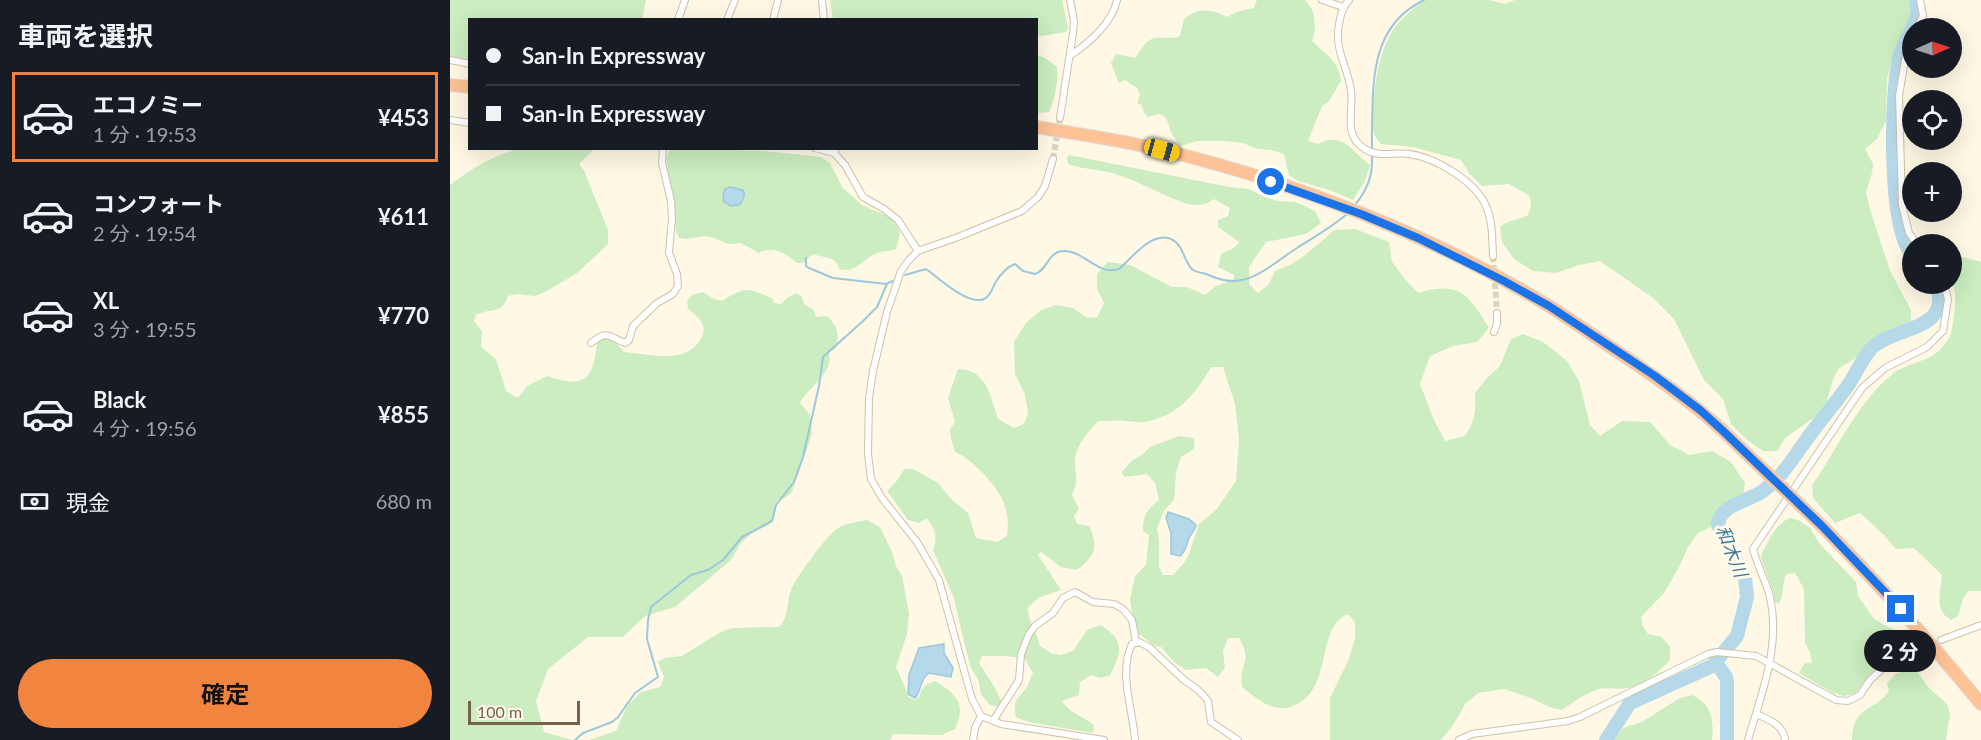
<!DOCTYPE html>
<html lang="ja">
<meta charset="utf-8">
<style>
body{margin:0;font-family:Lato,"Noto Sans JP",sans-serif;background:#242831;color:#f1f3f6;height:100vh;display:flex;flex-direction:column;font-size:22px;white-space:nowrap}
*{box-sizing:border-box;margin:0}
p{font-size:20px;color:#9ea1a6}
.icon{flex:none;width:33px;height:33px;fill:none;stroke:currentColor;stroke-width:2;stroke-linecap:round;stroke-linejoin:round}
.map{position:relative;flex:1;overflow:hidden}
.drawer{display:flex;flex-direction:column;background:#171b24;width:450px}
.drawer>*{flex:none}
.guide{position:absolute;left:18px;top:18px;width:570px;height:132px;border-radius:0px;box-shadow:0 6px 24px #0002;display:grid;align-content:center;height:132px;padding:0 18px;background:#171b24}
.needle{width:39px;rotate:87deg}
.buttons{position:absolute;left:1452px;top:18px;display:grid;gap:12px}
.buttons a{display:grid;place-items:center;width:60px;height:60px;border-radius:50%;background:#171b24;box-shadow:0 6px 24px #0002;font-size:30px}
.scale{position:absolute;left:18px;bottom:15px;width:112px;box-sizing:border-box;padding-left:6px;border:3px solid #796147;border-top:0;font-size:16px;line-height:21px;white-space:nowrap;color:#796147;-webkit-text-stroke:4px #fffbec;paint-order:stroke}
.end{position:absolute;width:27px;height:27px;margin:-14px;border:8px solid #1a73e8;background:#fff;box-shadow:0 0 0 3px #fff}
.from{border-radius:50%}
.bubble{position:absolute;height:42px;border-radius:21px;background:#171b24;box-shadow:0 6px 24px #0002;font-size:20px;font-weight:700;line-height:42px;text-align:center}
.car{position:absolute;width:18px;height:36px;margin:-18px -9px;border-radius:8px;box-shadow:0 0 4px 2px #0007;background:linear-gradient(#f5c518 24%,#345 0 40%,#f5c518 0 76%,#345 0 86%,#f5c518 0)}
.guide b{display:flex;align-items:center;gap:21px;height:57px;font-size:22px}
.guide b+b{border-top:2px solid #363941}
.guide i{width:15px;height:15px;background:#f1f3f6}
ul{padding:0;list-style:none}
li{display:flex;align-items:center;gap:18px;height:90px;margin:0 12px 9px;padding:0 6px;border:3px solid transparent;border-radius:0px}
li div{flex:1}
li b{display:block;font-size:22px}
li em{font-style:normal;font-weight:700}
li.selected{border-color:#f1853f}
li>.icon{width:54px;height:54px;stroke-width:1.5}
h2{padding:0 18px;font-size:27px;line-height:72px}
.pay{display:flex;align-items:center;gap:15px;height:66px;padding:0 18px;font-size:22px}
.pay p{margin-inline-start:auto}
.action{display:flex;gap:12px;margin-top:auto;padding:12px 18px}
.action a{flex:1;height:69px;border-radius:36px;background:#f1853f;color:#111;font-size:24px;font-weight:700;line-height:69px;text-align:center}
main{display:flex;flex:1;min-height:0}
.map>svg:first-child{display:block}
.green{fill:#cbedc1}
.water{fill:#b6d9e9;stroke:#9cc7dc;stroke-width:1.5}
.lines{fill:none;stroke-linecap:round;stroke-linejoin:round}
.stream{stroke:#9cc7dc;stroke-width:2}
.river{stroke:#b6d9e9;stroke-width:14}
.minor-tunnel{stroke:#ddd2bd;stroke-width:6;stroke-dasharray:6 3;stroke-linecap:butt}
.minor-casing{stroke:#d0c1a9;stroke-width:8}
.motorway-casing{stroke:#e2dcd7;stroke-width:14}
.minor{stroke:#fff;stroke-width:6}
.motorway{stroke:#fdc296;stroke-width:12}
.motorway-bridge-casing{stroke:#e2dcd7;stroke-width:14;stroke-linecap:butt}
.motorway-bridge{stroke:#fdc296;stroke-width:12}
.route{stroke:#1a73e8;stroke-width:8}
.labels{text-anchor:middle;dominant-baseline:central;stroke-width:6;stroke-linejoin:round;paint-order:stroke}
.water-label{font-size:18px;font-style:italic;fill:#427995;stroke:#fffbec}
</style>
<main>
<section class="drawer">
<h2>車両を選択</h2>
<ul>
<li class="selected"><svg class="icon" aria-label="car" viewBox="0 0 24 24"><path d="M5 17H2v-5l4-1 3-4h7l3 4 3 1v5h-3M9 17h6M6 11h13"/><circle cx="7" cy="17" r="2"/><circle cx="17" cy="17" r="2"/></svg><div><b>エコノミー</b><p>1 分 · 19:53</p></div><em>¥453</em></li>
<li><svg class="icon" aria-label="car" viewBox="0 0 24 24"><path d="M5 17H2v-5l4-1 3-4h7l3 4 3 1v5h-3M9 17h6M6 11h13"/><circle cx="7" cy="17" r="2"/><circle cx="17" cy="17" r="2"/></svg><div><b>コンフォート</b><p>2 分 · 19:54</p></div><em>¥611</em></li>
<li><svg class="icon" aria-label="car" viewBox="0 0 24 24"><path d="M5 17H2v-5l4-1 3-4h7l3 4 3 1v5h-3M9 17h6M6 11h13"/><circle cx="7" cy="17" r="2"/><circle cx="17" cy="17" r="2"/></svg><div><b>XL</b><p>3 分 · 19:55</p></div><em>¥770</em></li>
<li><svg class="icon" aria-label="car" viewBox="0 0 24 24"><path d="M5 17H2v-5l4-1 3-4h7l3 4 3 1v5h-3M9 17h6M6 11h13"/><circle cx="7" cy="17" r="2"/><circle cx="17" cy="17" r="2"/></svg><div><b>Black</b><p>4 分 · 19:56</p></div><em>¥855</em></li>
</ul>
<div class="pay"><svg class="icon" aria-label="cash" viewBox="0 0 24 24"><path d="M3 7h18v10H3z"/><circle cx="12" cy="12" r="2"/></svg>現金<p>680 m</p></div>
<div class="action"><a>確定</a></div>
</section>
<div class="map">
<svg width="1531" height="740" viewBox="0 0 1531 740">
<rect width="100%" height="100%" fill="#fef8e4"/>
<path class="green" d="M0,0H196L192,19L20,20L19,60L0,56Z
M380,0H612L618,28L616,32L592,36L587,35L586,20L383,19Z
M807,0H855C866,10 867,29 862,41C877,56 888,59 891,81L879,101L872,106L858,141L868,144C893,131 901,151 920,165L915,181L903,200L879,190L848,181L839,175L834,154L821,150L808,149L793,143L776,141H747L731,146C728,142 724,138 722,134C716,120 718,109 698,117L694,113L692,105L687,103L690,94L687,88L675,80L669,83L661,63L666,54L685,58C689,53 692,46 697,42C707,33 718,41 730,36L734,19C748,7 762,9 777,17L789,11L804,8Z
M973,0H1039L1055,4L1065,0H1460L1463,7L1461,21L1443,57L1437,78L1436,121L1427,139L1415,149L1423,164L1422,173L1416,192L1421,213L1440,271L1461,310V321L1449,331L1431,336L1403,360L1389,368L1383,379L1377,401L1366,416L1335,438L1327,451H1313L1296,439L1281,424L1273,399L1254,380L1224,319L1203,298L1150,261L1129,265L1106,273L1083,271L1064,259L1052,242L1050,227C1059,219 1068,221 1078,215L1081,205L1080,196L1059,184L1032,186L1019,173L1011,160L963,147L931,144L924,135L922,127C924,93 925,60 943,30C950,19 964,9 973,0Z
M586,55L595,58L607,67C608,83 606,96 599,112L587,113Z
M222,148L313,151L371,157L380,163L392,187L412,205L437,216L448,227L450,233L446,249C440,251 435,251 430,252C416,255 406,275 389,269C386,255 376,259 363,254L353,263H347C335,253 324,245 309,253L291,243L278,244L264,238L255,236L237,239L229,238L226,230L216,158L220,149Z
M69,149H144L129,164L134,171L158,230V244L126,274L93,293L85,296L67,294L58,296C52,315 38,308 26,315L24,321L32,331L31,347L46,359L56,391L68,398L77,386L97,376C134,388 143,382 147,343L152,339L159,337L165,341L174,352C200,354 239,366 252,336C258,324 247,316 238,309L237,300L242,295L253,292L264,299L272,301C296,286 297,288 322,298L324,303L331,304L337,298L346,293L352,297L354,304L364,310L366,317L377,316C387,324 391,338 385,349L379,352C384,374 360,385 350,403L360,415L362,434L342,492L335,498L327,500L320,524L302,533L291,543L281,560L225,607L195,616L173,637H138L98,669L86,701L94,732L122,740H0V185C21,169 43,155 69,149Z
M619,155L779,187L799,189L810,195L827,201L846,202L865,211L871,223L856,234L816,242L799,267V284L808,293L819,284L825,271C849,263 865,247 884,230L905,229L939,242L942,262L955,279L968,293C1010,281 1018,294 1039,328L1027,342L1003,346L980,356L970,384L983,418L995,441L1015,436C1025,420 1026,412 1025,393L1037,378L1050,366L1061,339L1073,334L1093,342L1117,361L1129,381L1140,425L1150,436L1172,421L1200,422L1220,445L1239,455L1262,451L1281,462L1295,483L1293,497L1272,507L1261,527L1248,533L1238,547L1228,569L1214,593L1191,617L1193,627L1198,634L1212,637L1220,647V660C1209,672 1194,685 1177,688C1168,690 1158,687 1149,689C1136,693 1123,702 1112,710L1099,707L1081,698L1054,689L1028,693L1015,704L1004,724L991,740H880V698L899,659L905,638V622L898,614C865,627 884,688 845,705C825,715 807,699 792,687C788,663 804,663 789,638H778L773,651L775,668L768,677L756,668L736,670L725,663L711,647L705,646L689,634L682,614L680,599L685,576L696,565L699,535L693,531C692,517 698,508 709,500L705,483L697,474L675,477L671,473L681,461L692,455L700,447L729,436L744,438V449L731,457L726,473L724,499L714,511L707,528L709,542V566L713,575H723L734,563L739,554L749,524L766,510L786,481L789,440L785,404L773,367H761C747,393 726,417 695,422C689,423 682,421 676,421C667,420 657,421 648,421C639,431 627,444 625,458C624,474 630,477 622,495L629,509L624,516L627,524L639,526C649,547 645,556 627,570L611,567L591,552L588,555L611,590L590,597L578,607C578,623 587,631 590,646L601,653L611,655L623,651L637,630L651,625C675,641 672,651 660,675L651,678L641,675L630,682L629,695L612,701C621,715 632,715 644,725L643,733L578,722L566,717C562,698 568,700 577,687C579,683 581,677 583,673L575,659C563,655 545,656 532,656L529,663L545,688L551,701L547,707L540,705L531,694L528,679L521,668L514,642L504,598L483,550C488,536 485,529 477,518L469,523L458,520L437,491L446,482L454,469H463L488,483L502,500L518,513L526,538L547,542L557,536C561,509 551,492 532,472C523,464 517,457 505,452L501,439L500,429L505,422L498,398L508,369C537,370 540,395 548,419L564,428L574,424L578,414L575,394L565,374L564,342L576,323L591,310L606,305L623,308L636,317L647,318L654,303L647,289V274L658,262L680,265L722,287H737L755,295L766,286L783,280L784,275L768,267L771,254L784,248L789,242L768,227V220L778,216L780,208L764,199C756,205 748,206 738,204C716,198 692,182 668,175C652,169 635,170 618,164L617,158Z
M1506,255L1531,262V591H1518L1513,599L1508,616L1501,620C1483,610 1491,591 1492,575L1464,548L1446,549L1433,534L1410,513L1385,523L1363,498L1362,485C1388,449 1405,406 1440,376C1460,359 1485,365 1500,336C1503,330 1506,302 1505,295C1504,281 1496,267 1506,255Z
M1340,518L1348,520L1360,528L1369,543L1406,582L1408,596L1424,619L1446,631L1451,645L1448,653C1432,660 1415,679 1406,693L1394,696L1383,693L1349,673L1354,664L1362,662L1360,652L1355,643L1354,589L1345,573L1336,574C1332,584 1334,594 1329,604L1325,602C1324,586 1314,572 1311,556C1318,542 1325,524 1340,518Z
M417,520L430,527L442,552L446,566L452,576L459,614L457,634L446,667L455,687L458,697L465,700L469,697C471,688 476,684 485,681C506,694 517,703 505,729L492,735L443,734L440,740H139L166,731L177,706L191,692L210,687L214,677L208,662L214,658L232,656L269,633L282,628L329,627C338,619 337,604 340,593C344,579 375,538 387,529C396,523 407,522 417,520Z
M1458,669L1467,671L1478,687L1497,704L1500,714L1496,740H1402C1403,704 1424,713 1439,691L1437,683L1446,674Z
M1242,695C1262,704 1264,720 1262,740H1164L1173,728L1192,722L1228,699Z"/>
<path class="water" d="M280,187L293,190C296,195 293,201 289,205L281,206L274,202L273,194L275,189Z
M718,512L739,519L746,525C745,531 741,533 739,538C736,545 737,550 730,556L721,554V533L716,518Z
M494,644V653L503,668L501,677L479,673C469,680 472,691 465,698L458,694L459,675L469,648Z"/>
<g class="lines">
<path class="stream" d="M905,205C928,177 921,160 922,127C923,77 922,25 974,0
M356,258V266L359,268L383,278L436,284L443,281
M455,275L476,269C489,278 518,306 534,299C540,297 543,288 545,283C550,275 556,267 565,264L573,271L585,274C597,270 597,256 608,252C631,245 646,277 669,269C681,259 699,234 718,238C734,242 733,262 743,270C748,273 756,273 761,276C798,292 818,266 847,248C864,237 882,227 897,214
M125,740L133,733L162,722L168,717L185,693L208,677L197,639L198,620L201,607L241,575L258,570L273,560L292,537L322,521L326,505L344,482L353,457L369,386L373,357L413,321L427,307L437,284"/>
<path class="river" d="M1462,254C1438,231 1440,89 1450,55C1455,35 1472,23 1466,0
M1265,661L1276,677L1277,682V740
M1156,740L1180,703L1262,666L1287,636L1297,597L1295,578L1268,525C1269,505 1299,501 1313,491C1334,475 1342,459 1357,439C1370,420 1386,403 1399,384C1406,373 1412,359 1421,349C1443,326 1504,332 1486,284"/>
<path class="minor-tunnel" d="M603,159L610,118
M1043,256L1047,313
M1461,651L1480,644"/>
<defs>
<path id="minor" d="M372,0L374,20
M872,0L893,7
M899,0C892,8 891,14 889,24C884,52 898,66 901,91C904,111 892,135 915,149C928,158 944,152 959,154C985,157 1026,182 1036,206C1043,222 1042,239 1043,256
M228,20L235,0
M277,20L285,0
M323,20L328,0
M1467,28L1473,16L1470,0
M1462,39L1455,60L1449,96L1452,205L1459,233L1467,244
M621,55C639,43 663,22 667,0
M0,60L20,64
M610,118L623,33L624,21L620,0
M0,120L20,123
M365,148L384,153
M386,148L384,153L395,165L413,197L434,209L448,220L468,251
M603,159L595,186L588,197L572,211L508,237L468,251L459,260L451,271L437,312L423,371L419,398L418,454L421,479L432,498L467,542L489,580L522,699L531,716L551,724L654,740
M1044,332L1047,323V313
M141,343C158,329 159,337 175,343L179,340L183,326L207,303L223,294L228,286L227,274L219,253L222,218L221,201L212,163L213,148
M1491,640L1531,625
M1306,714C1318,719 1334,725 1335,740
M543,721L569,680L571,654L579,634L585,626L603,613L613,598L625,592L643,602L664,604L673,609L682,620L686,642
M523,740L525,728L531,716
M685,740C683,709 668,673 682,644L689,642L699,647L734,680L747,689L754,696L758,701L761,722L788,740
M1009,740L1022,734L1118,721L1130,717L1258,654L1267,652L1306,656L1386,700L1398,701L1410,695L1420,680L1444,658L1461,651
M1298,740C1312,692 1332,644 1319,593C1314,578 1307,564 1303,549L1412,388L1435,368L1477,347L1493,331L1498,299L1494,284"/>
<path id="motorway" d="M0,85L20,87
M586,127C628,134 671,140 712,150C843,181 984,236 1099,306C1118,318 1137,331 1156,344C1196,371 1236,397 1272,430
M1372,526C1428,583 1480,642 1531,704"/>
</defs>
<use href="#minor" class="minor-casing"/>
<use href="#motorway" class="motorway-casing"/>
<use href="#minor" class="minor"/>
<use href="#motorway" class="motorway"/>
<defs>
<path id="motorway-bridge" d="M1272,430L1372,526"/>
</defs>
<use href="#motorway-bridge" class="motorway-bridge-casing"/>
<use href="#motorway-bridge" class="motorway-bridge"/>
</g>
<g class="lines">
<path class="route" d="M821,182L911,214L968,238L1054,281L1099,306L1205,376L1250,410L1272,430L1372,526L1451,609"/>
</g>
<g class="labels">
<g class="water-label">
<text transform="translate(1282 551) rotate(68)">和木川</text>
</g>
</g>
</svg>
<div class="buttons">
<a><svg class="needle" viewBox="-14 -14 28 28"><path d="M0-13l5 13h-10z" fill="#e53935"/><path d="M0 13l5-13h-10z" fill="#9ea1a6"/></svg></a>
<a><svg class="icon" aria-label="locate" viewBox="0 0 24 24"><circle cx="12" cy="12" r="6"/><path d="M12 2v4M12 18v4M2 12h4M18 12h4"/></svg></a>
<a>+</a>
<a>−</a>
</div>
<div class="scale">100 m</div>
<i class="end from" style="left:821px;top:182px"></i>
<i class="end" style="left:1451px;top:609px"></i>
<div class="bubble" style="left:1414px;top:630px;width:72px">2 分</div>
<i class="car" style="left:712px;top:150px;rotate:105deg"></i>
<div class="guide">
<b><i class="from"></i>San-In Expressway</b>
<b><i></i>San-In Expressway</b>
</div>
</div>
</main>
